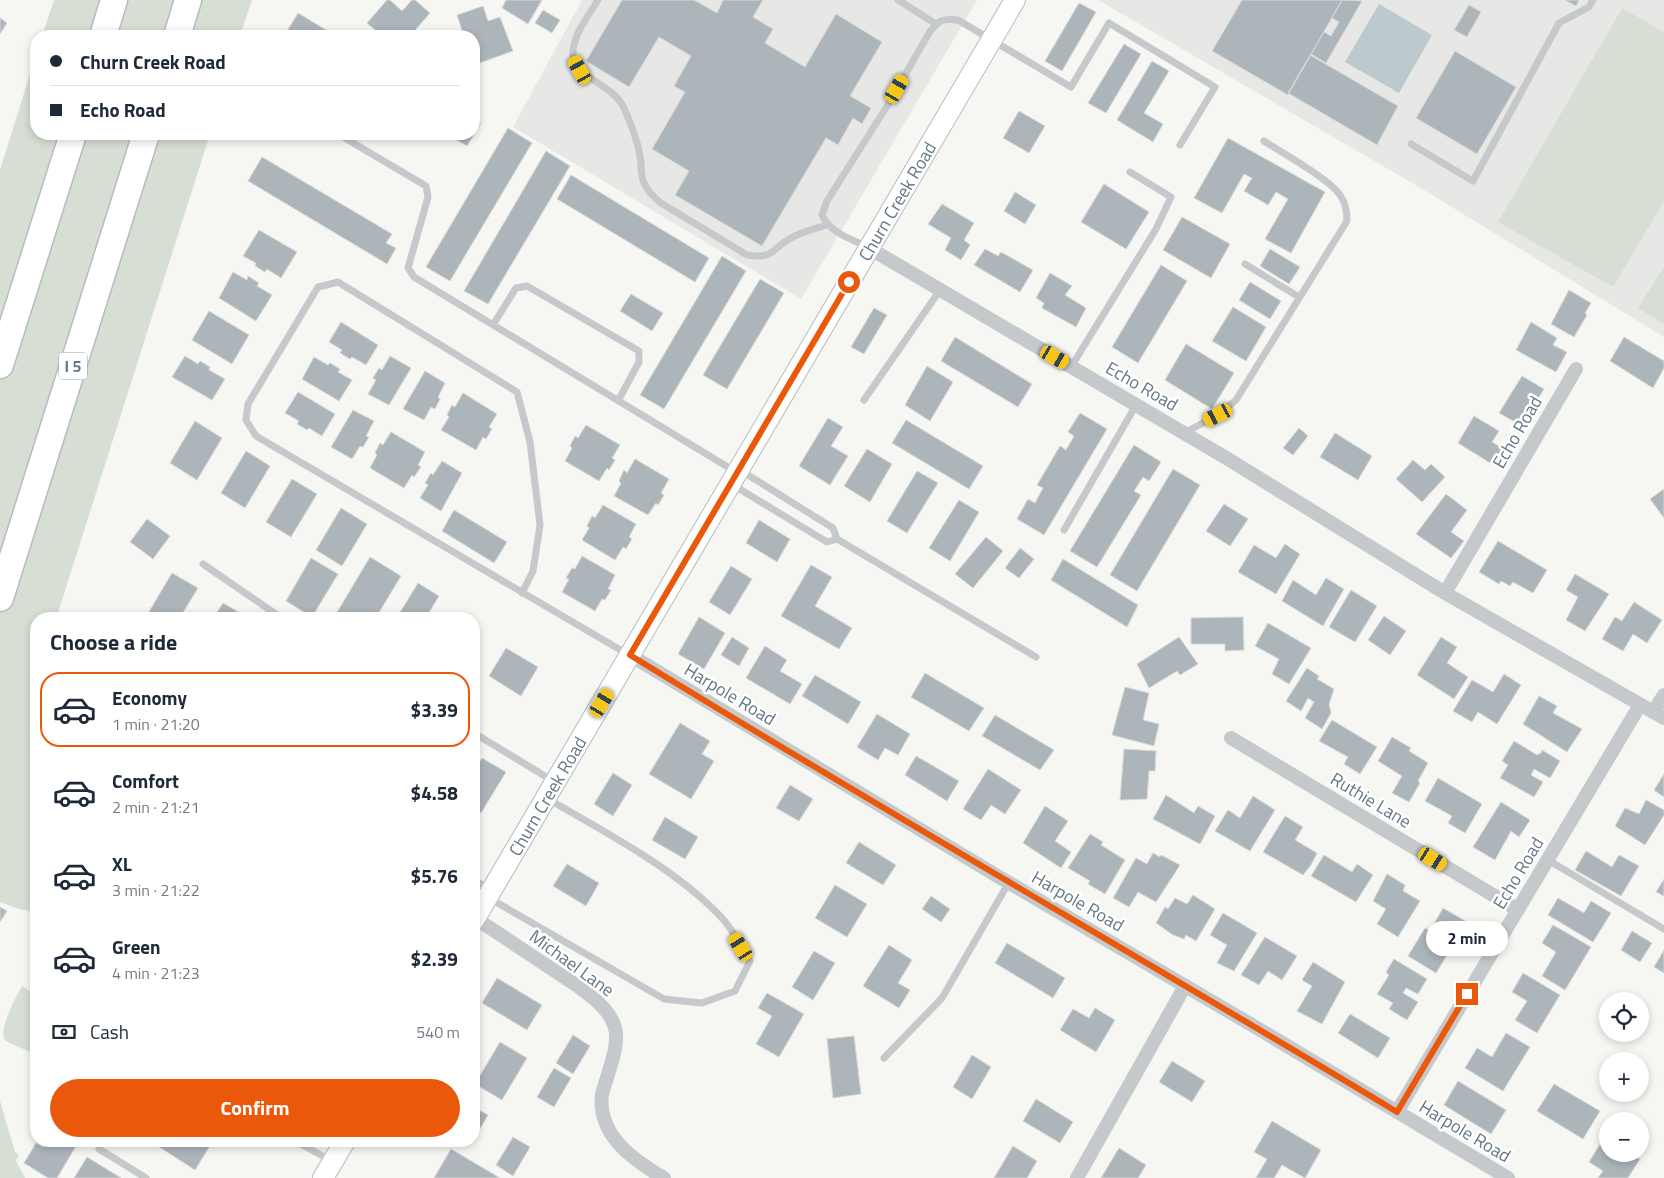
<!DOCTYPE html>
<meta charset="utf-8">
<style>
body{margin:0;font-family:"Titillium Web",sans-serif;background:#f6f6f7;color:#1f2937;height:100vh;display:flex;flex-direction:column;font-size:19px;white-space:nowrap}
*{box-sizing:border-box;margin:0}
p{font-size:16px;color:#747a83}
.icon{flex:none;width:28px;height:28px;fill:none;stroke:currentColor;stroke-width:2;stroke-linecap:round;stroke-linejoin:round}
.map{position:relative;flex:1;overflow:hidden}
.panel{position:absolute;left:30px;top:612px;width:450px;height:535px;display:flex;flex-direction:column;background:#fff;border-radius:20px;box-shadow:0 2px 8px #0003}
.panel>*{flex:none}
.top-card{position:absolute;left:30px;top:30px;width:450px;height:110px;border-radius:20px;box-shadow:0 2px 8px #0003;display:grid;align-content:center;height:110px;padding:0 20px;background:#fff}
.controls{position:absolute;left:1599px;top:992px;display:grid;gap:10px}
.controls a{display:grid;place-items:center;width:50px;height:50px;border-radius:50%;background:#fff;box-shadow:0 2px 8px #0003;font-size:25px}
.end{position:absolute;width:22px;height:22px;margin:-11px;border:6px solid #ea580c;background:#fff;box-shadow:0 0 0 2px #fff}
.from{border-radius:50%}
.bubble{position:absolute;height:35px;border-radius:18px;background:#fff;box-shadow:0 2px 8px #0003;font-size:16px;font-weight:700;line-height:35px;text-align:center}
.car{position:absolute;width:15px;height:30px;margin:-15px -8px;border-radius:6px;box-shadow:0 0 4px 1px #0007;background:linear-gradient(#f5c518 24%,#345 0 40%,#f5c518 0 76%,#345 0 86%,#f5c518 0)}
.top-card b{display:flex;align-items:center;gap:18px;height:48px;font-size:19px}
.top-card b+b{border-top:1px solid #e0e1e3}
.top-card i{width:12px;height:12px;background:#1f2937}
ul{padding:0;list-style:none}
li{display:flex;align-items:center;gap:15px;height:75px;margin:0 10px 8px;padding:0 10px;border:2px solid transparent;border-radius:20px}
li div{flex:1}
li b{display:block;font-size:19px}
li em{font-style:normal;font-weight:700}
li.current{border-color:#ea580c}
li>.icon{width:45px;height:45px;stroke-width:1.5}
h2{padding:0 20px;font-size:22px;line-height:60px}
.pay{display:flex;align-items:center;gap:12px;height:55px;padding:0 20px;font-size:19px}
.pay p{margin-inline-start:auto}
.action{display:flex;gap:10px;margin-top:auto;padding:10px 20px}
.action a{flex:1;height:58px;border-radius:30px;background:#ea580c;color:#fff;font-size:20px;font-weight:700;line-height:58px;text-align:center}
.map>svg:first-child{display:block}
.built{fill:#e7e8e6}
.green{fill:#d7ded3}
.water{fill:#bcc9cd}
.building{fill:#acb5ba;stroke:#d8d8d5}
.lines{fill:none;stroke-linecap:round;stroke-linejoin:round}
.secondary-casing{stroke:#b5bbbf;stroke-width:22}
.motorway-casing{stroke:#b7bbbe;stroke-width:29}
.service{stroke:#c5c9cc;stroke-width:7}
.minor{stroke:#c5c9cc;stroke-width:14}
.secondary{stroke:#fff;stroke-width:20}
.motorway{stroke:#fff;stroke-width:26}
.route{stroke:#ea580c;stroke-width:6}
.labels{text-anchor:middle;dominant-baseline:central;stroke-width:5;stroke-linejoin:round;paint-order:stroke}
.shield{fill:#fff;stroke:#92a0aa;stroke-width:1}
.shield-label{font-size:16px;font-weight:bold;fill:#637785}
.street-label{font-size:18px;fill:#637785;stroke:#fff}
</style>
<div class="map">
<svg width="1664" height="1178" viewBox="0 0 1664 1178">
<rect width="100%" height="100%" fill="#f6f6f2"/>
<path class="built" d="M582,0H977L801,299L513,127Z
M1098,0H1664V337L1419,187Z"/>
<path class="green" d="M54,0H252L240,36H42Z
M1622,8L1664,32V201L1613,287L1498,222Z
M36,55V134H210L56,619H36V912L19,909L0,902V170Z
M1664,267V324L1638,308Z
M22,986L36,995V1054C28,1050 9,1045 4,1039C0,1027 15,998 22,986Z
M0,1101L15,1152L19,1155L16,1161L25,1178H0Z"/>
<path class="water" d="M1379,4L1432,35L1399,93L1345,62Z"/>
<path class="building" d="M387,0H390L402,11L412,0H415L430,13L410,36H382L367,23Z
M506,0H542L528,24L502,8Z
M622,0H694L717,13L723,0H763L753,17L773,29L765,43L805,67L836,14L882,42L850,96L871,108L862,124L853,118L838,145L826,138L762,246L675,195L689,171L652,149L685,92L674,86L691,56L659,37L629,87L586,61Z
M1242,0H1342L1288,95L1212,51Z
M1342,0L1362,1L1326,63L1311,54L1324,32L1331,36L1339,22L1332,18Z
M1565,0H1579L1576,6Z
M1079,3L1096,12L1062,71L1045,61Z
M1469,5L1481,12L1467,37L1454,30Z
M483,6L488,21L500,17L513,51L474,65V36H464L457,15Z
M543,10L560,20L552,33L535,23Z
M298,13L336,36H284Z
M0,18L7,23L0,34Z
M1124,44L1141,54L1106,113L1088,103Z
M1455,51L1516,87L1477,154L1416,118Z
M1310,55L1398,106L1377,145L1288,93Z
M1152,61L1169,71L1144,113L1163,124L1153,142L1117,120Z
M1019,111L1045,126L1029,153L1003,138Z
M474,118L481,123L467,146L446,134H474Z
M508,128L532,143L450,281L426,267Z
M1228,138L1325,192L1291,253L1265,239L1288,199L1276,192L1268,205L1244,191L1252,178L1244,174L1222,213L1194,198Z
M546,151L570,166L488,304L464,291Z
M262,157L392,234L386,243L396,248L387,264L248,181Z
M571,175L709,258L695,282L557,199Z
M1104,184L1149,212L1126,249L1081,222Z
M1015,192L1036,205L1025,224L1004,211Z
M942,204L974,223L964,240L970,245L961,260L945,250L951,238L928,224Z
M1182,217L1230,244L1211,278L1163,250Z
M259,230L297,252L281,278L267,269L265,272L255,266L256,263L243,256Z
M985,249L998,256L1001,252L1033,270L1020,292L974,265Z
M1270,249L1300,267L1289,284L1260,266Z
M722,256L746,271L664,409L640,395Z
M1161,265L1187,281L1138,363L1112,347Z
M233,272L247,280L248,276L259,283L257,286L272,295L256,321L219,298Z
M1050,273L1072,286L1065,295L1086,308L1076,327L1042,308L1044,303L1036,298Z
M760,279L784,293L727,389L703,375Z
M1250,282L1281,301L1270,319L1239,300Z
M1569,290L1591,303L1585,313L1587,315L1574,337L1551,324Z
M631,294L663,313L652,331L620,311Z
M1233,307L1266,327L1246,361L1212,341Z
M874,308L887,315L864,354L851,347Z
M209,311L249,335L232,364L192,340Z
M341,322L378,345L366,365L352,357L350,359L340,353L342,350L329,342Z
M1531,322L1557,338L1553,345L1567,352L1556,372L1516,350Z
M955,337L1032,384L1018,407L941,361Z
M1624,337L1664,361V368L1653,388L1610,361Z
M1186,344L1234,373L1212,409L1165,380Z
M185,356L198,364L200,361L210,367L209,370L225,379L212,400L172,377Z
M390,356L411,368L389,405L368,394L376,380L373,378L379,368L382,370Z
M314,357L328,365L330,363L340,369L338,372L352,380L339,401L302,379Z
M927,366L953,382L930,421L905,405Z
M425,371L445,383L438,397L440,399L435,409L431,407L424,420L403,409Z
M1522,376L1544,389L1522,426L1499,413Z
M298,392L335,414L322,436L309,428L307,430L297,424L299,421L285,413Z
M463,393L497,414L489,427L492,429L486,439L483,437L476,450L441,430L449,417L447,415L452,405L455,407Z
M353,410L374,421L366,436L369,437L363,447L360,446L352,459L331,447Z
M1080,413L1107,429L1044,535L1017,519L1028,499L1035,503L1043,488L1037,485L1060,446L1066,450L1074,436L1068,432Z
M1474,416L1499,431L1492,442L1505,450L1495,466L1458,443Z
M828,418L843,427L831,446L848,456L830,485L799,466Z
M906,420L983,466L969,489L892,443Z
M195,421L222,438L197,480L170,463Z
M586,425L620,445L612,458L615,460L609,470L607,468L599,481L565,461L572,448L570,446L575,436L578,438Z
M1299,428L1308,436L1293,455L1283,448Z
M391,432L425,452L418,465L421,467L414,477L412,475L404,488L370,468L377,455L375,453L380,443L383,445Z
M1335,433L1372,456L1358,480L1320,457Z
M1134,445L1161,462L1149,481L1143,477L1134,491L1141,495L1097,567L1070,551Z
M867,449L892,464L870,502L844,486Z
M246,451L270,466L245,508L221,493Z
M635,459L669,479L661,493L664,495L658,505L656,503L648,515L614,496L621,483L619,481L624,470L627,473Z
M1413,460L1425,470L1431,464L1445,477L1422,502L1396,479Z
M442,461L462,473L441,511L420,498L428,485L425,483L431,473L433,475Z
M1173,469L1200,485L1137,591L1110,575Z
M917,471L938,483L907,533L887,521Z
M292,479L317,494L291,537L266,522Z
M1664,489V518L1650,499Z
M1446,494L1467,510L1451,532L1464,541L1451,558L1416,534Z
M959,500L979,512L950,561L929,548Z
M1224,504L1248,519L1230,546L1206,531Z
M603,505L636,524L629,537L632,539L626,549L623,547L615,560L582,540L589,528L587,526L592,516L595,518Z
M341,508L367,524L342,566L316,550Z
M454,510L507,542L494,563L442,531Z
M147,519L170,536L153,559L130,542Z
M759,520L790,539L777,562L746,543Z
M986,537L1003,551L973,588L955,574Z
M1498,541L1547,570L1533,593L1513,582L1510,586L1501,581L1499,584L1479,572Z
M1285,544L1300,554L1276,594L1238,572L1254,545L1276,558Z
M1020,548L1034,559L1019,578L1005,568Z
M582,556L615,575L608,589L611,590L605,600L602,599L595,611L562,592L569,579L566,578L572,568L575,569Z
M370,557L401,576L375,619H333Z
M311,558L338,574L312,617L286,601Z
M1063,559L1138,605L1127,627L1051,580Z
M811,565L832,577L815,606L852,628L839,649L781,616Z
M731,566L752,579L730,615L709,602Z
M172,573L198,588L179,619H153L147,615Z
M1575,574L1609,594L1585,631L1566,620L1578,597L1566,590Z
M1326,578L1344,589L1323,626L1282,601L1293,580L1316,595Z
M418,583L439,596L425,619H396Z
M1351,590L1377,606L1355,642L1329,627Z
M1634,602L1662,620L1647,643L1633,634L1623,651L1602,639L1615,617L1622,621Z
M223,603L247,617L246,619H213Z
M1384,616L1406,631L1390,655L1368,640Z
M699,617L725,633L704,669L678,654Z
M1243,617L1244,650L1225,651V644H1191V618Z
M1268,623L1311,648L1289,684L1272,674L1279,659L1255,646Z
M732,637L749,648L739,666L721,655Z
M1179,637L1198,664L1180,675L1177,671L1149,688L1137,664Z
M1441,637L1457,647L1447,663L1468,677L1454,699L1417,675Z
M765,646L787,660L780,671L802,684L790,704L746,678Z
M506,648L538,667L521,696L489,676Z
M1307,668L1319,676L1317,679L1334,689L1329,704L1331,713L1322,729L1305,718L1314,702L1308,698L1301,711L1286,701Z
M925,673L984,708L969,731L911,697Z
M1504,674L1521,685L1497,724L1478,712L1472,722L1453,711L1472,680L1493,692Z
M815,675L861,702L848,724L802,696Z
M1125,687L1149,693L1143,720L1159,724L1154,746L1112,735Z
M1539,696L1557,706L1553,713L1582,729L1567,752L1523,724Z
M877,714L910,734L898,755L885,748L878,760L857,747Z
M995,715L1054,750L1040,770L982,736Z
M1332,720L1377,747L1360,774L1344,764L1348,757L1319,741Z
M680,723L710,741L702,754L714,761L691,799L649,774Z
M1392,737L1411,748L1409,751L1428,763L1418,781L1420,783L1409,802L1392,793L1402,776L1378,761Z
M1514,741L1537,755L1541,753L1542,750L1560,761L1550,778L1534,769L1531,775L1543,782L1534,797L1500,778L1508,765L1502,761Z
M1124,749L1156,751L1155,771H1149L1147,799L1120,800Z
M916,756L959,781L947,801L905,775Z
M482,758L506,772L481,813L474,809V771Z
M988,769L1021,790L1005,814L991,805L981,820L963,809Z
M613,773L632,785L613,816L594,804Z
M1664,774V797L1654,790Z
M1438,778L1482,804L1465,833L1448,823L1452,816L1425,801Z
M790,785L813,799L799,821L776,808Z
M1166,795L1194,813L1198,806L1215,816L1200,844L1153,819Z
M1253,796L1275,810L1250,851L1215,831L1228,810L1240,818Z
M1646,800L1664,810V815L1645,845L1615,826L1625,808L1639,814Z
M1501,802L1530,820L1519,837L1511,831L1495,860L1473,847Z
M1045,806L1068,821L1055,841L1071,852L1061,868L1023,843Z
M1285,816L1303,827L1295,840L1317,853L1311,865L1303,875L1263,852Z
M665,817L698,837L685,859L652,840Z
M1090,834L1103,842L1101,845L1125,860L1105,894L1088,884L1090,881L1068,868Z
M859,842L896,865L883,885L846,863Z
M1586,851L1612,867L1619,855L1639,866L1621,896L1575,870Z
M1153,853L1160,857L1161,855L1180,865L1156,902L1138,892L1129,907L1113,898L1136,858L1147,864Z
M1324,855L1352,872L1357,864L1373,875L1356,902L1311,876Z
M567,864L599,883L586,906L553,886Z
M1387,874L1405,885L1403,891L1420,901L1398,937L1377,924L1386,909L1373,901Z
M1664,879V896L1656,892Z
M835,885L867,904L847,937L815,918Z
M1193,895L1215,909L1196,941L1186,935L1184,939L1173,935L1156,923L1165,907L1168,909L1175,898L1187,904Z
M931,896L950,909L941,922L922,909Z
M1558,898L1584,913L1591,901L1611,913L1593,942L1548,915Z
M0,907L7,911L0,922Z
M1443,908L1467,922L1452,947L1447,944L1443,952L1447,955L1436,973L1408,956L1425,928L1430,931Z
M1223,913L1257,933L1234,971L1217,963L1227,945L1210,935Z
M1553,925L1591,947L1565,990L1542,976L1556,952L1542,943Z
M1632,931L1652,943L1640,962L1621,950Z
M1265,937L1297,956L1282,980L1268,971L1259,985L1241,975Z
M1007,943L1065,978L1053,998L995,963Z
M889,945L912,960L898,983L910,990L899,1008L863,986Z
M1664,950V973L1654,967Z
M814,951L835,963L813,1000L792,987Z
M1394,959L1427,979L1418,994L1406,988L1403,993L1418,1002L1407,1020L1389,1009L1393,1003L1377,994L1389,975L1386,972Z
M1313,962L1345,982L1322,1024L1297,1011L1312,986L1302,980Z
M1523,973L1560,995L1537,1033L1515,1020L1527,1001L1512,992Z
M497,978L542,1005L527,1030L482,1003Z
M767,993L804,1014L779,1057L756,1044L772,1016L758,1008Z
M1095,1008L1115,1020L1096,1052L1060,1030L1073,1009L1089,1018Z
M1350,1014L1390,1038L1378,1058L1338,1033Z
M1506,1033L1530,1047L1503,1091L1465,1068L1477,1048L1492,1057Z
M573,1035L590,1046L573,1074L556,1063Z
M854,1036L861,1094L833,1098L827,1039Z
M500,1042L527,1058L502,1100L475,1084Z
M972,1055L991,1067L972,1099L953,1087Z
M1172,1061L1205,1081L1192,1102L1159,1082Z
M554,1068L571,1078L554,1107L537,1097Z
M1458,1081L1506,1110L1491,1134L1444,1105Z
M1554,1084L1600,1111L1583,1139L1537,1111Z
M1036,1099L1073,1122L1060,1143L1023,1121Z
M474,1107L488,1115L474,1139Z
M1272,1121L1321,1150L1305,1178L1282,1165L1274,1178H1256L1267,1159L1254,1152Z
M1605,1136L1608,1138V1154H1632L1640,1159L1628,1178H1598L1603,1171L1589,1162Z
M513,1137L530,1147L513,1176L496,1165Z
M47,1141H79L57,1178H48L24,1163L36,1143L44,1147Z
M150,1141H213L195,1170Z
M1013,1146L1037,1161L1027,1178H994Z
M1119,1148L1146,1165L1138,1178H1101Z
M451,1149L500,1178H434Z
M87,1157L121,1178H74Z"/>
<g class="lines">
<defs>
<g id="secondary">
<path id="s1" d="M474,920L1015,0"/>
<path d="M323,1178L345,1141"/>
</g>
<path id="motorway" d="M103,36L114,0
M177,36L188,0
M0,365L73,134
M0,598L146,134"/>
</defs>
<use href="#secondary" class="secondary-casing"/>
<use href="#motorway" class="motorway-casing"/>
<path class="service" d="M598,0C589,15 568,41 574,59C581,80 612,85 623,106C630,121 637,139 640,156C642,165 640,175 644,183C648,192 654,197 661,203L747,255C773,259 771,250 789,239C801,232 814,229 827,225
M898,0L936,24
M338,134L426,186L428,197L408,268L414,277L736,472
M1411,144L1473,181L1559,23L1589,7L1593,0
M868,247C851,239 830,233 822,215L827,201L889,103L929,33C939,20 942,18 958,20L1071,87L1109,23L1215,87L1180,145
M1245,264L1299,297
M493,325L516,288L527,286L639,351V362L618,401
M1071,367L1156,229L1171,197L1130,172
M864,400L940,290
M1184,433L1218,415L1236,400L1347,221C1347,212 1346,203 1340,195C1328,178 1284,154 1264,141
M733,485L827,542L837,539L833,528L740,470
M1064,530L1136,405
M837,539L1036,657
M203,564L283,619
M522,593L533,571L540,525L530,442L517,392L338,282L318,287L248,404L246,420L256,436L629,655
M474,733L553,781
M1548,860L1664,929
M474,880L489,889
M489,898L664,999L702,1003L735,991L750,961C741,947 733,929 721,917C676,869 605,832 548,799
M884,1058L942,998L1009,882
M295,1141L332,1161
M99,1149L146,1178"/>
<path class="minor" d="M869,248L1228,459L1445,593L1664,718
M1445,593L1576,369
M630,655L999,877L1252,1025L1508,1178
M1653,712L1664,695
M1231,738L1518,910
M475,918L579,987C631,1024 618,1040 602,1094C597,1135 633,1160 664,1178
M1397,1112L1640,705
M1077,1178L1185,986"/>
<use href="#secondary" class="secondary"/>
<use href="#motorway" class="motorway"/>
</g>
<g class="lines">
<path class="route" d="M849,282L630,655C883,811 1142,958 1397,1112L1467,994"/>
</g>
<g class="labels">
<rect class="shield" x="59" y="352.5" width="28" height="27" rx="4"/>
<g class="shield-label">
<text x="73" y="366">I 5</text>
</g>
<g class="street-label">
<text stroke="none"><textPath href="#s1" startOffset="834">Churn Creek Road</textPath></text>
<text transform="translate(1142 386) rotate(30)">Echo Road</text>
<text transform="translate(1517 432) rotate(-60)">Echo Road</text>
<text transform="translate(730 694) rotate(31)">Harpole Road</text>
<text stroke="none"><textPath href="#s1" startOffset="144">Churn Creek Road</textPath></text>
<text transform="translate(1371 800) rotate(31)">Ruthie Lane</text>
<text transform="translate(1518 873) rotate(-59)">Echo Road</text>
<text transform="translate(1078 901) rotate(30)">Harpole Road</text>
<text transform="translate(572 963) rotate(36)">Michael Lane</text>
<text transform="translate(1465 1131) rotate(31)">Harpole Road</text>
</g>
</g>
</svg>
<div class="controls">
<a><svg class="icon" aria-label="locate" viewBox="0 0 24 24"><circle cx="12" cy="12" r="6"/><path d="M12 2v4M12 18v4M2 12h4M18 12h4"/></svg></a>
<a>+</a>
<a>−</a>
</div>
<i class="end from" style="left:849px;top:282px"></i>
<i class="end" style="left:1467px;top:994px"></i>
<div class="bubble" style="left:1426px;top:921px;width:82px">2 min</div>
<i class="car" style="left:580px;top:70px;rotate:331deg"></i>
<i class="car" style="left:897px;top:89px;rotate:30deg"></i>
<i class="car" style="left:1055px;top:357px;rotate:120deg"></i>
<i class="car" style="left:1218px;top:415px;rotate:243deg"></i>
<i class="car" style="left:602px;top:703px;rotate:31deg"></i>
<i class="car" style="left:1433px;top:859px;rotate:121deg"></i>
<i class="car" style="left:741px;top:947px;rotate:328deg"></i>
<div class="top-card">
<b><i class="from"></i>Churn Creek Road</b>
<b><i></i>Echo Road</b>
</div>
<section class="panel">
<h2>Choose a ride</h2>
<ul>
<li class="current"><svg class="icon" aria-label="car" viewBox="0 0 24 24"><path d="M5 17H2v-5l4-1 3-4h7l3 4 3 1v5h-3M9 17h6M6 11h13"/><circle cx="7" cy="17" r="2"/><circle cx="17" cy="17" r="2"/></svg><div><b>Economy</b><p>1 min · 21:20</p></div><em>$3.39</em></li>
<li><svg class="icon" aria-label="car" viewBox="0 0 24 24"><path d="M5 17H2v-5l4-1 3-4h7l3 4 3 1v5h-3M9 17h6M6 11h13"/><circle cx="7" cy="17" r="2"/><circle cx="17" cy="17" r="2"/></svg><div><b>Comfort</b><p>2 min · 21:21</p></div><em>$4.58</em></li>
<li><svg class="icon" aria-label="car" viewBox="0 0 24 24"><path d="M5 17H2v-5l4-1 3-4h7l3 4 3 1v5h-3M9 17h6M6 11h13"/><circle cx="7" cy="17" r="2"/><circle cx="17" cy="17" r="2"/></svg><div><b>XL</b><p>3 min · 21:22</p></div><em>$5.76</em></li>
<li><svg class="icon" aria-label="car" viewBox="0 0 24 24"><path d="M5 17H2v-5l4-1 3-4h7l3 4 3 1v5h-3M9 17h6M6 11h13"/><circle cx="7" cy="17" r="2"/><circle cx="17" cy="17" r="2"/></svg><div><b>Green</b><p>4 min · 21:23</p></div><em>$2.39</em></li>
</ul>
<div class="pay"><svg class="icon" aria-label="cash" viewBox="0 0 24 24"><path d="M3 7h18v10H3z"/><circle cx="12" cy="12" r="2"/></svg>Cash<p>540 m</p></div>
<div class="action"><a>Confirm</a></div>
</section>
</div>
